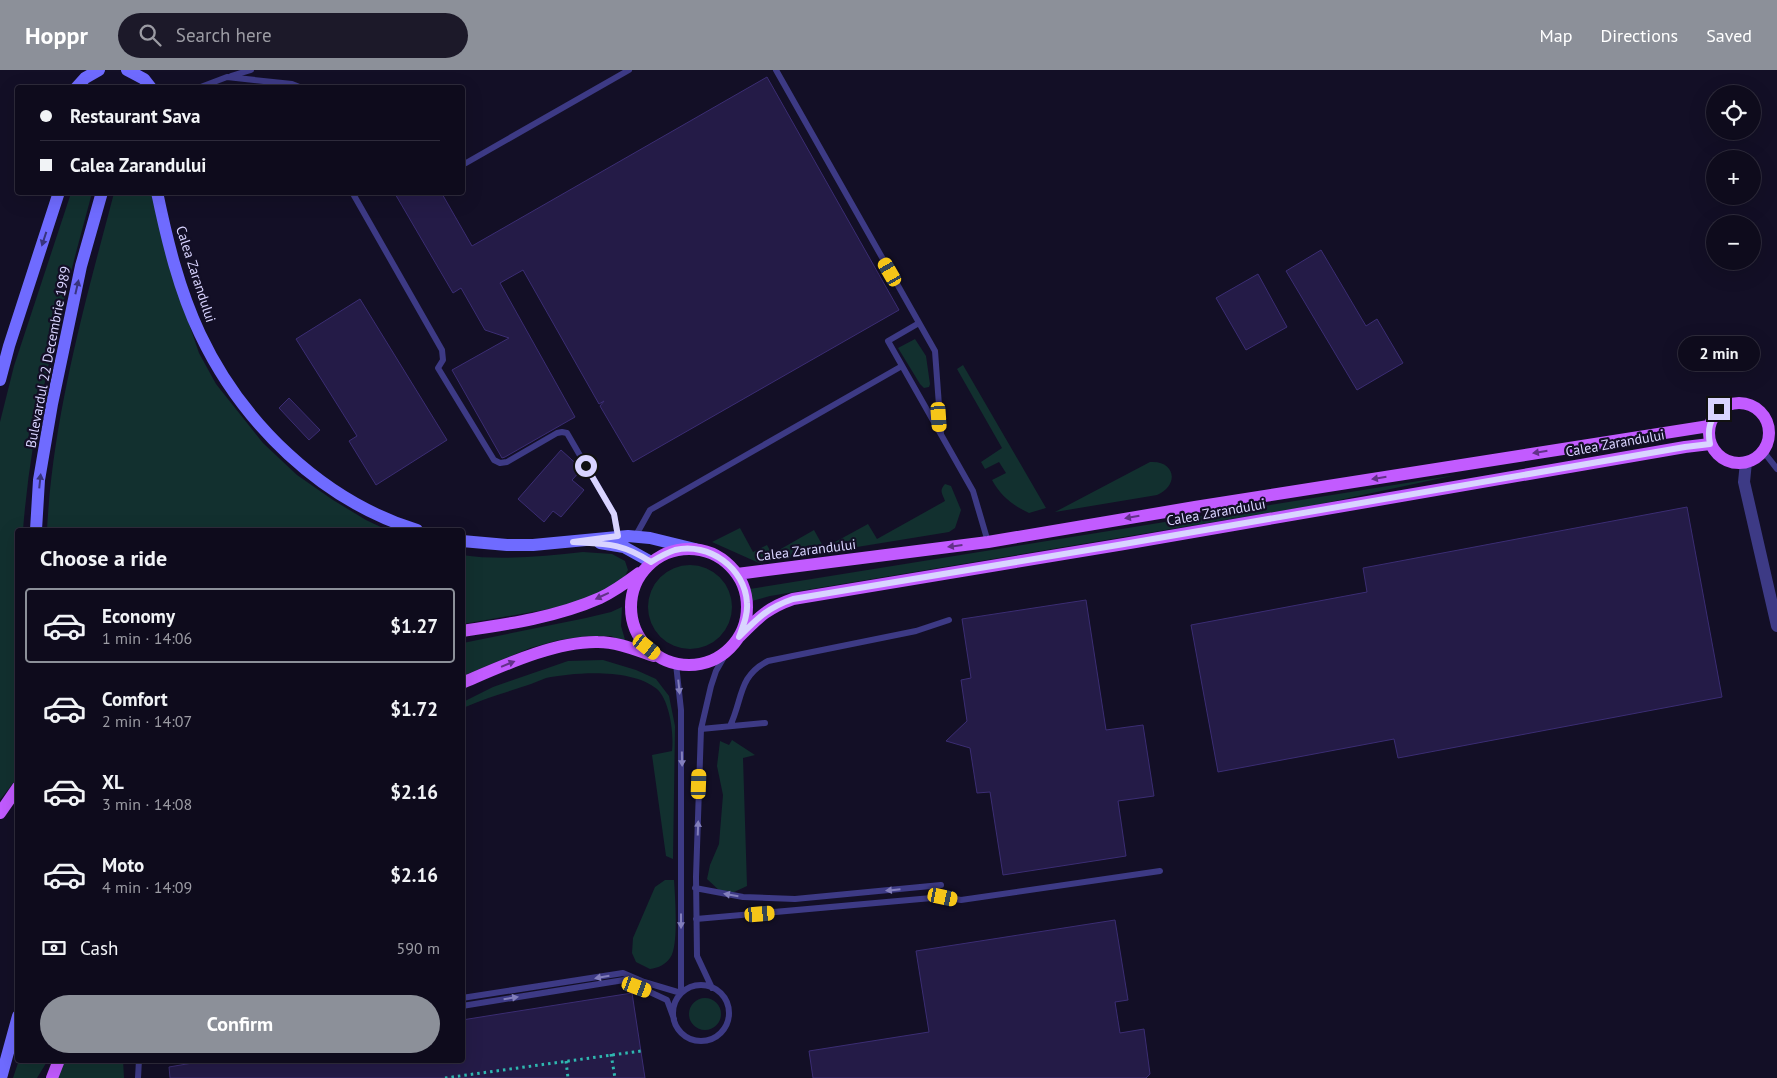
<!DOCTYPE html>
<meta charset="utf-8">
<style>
body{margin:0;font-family:"PT Sans",sans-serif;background:#1c1929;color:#f1f3f6;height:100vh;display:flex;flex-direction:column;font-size:19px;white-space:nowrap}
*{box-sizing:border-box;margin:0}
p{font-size:16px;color:#9b9ba3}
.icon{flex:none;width:28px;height:28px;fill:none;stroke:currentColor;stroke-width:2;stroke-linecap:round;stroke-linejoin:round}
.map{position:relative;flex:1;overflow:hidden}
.panel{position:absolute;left:15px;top:458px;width:450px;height:535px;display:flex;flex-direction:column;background:#0e0b1c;border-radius:5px;box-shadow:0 5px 20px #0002,0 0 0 1px #2e2b3b}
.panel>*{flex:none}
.banner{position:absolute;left:15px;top:15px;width:450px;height:110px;border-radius:5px;box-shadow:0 5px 20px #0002,0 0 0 1px #2e2b3b;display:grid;align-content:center;height:110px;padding:0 25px;background:#0e0b1c}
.fabs{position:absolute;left:1706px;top:15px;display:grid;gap:10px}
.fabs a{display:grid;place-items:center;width:55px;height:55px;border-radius:50%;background:#0e0b1c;box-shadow:0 5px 20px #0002,0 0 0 1px #2e2b3b;font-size:25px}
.end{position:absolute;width:22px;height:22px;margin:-11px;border:6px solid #d9d4ff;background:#111;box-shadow:0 0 0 2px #111}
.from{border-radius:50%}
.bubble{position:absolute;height:35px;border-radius:18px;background:#0e0b1c;box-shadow:0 5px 20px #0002,0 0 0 1px #2e2b3b;font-size:16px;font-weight:800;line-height:35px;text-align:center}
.car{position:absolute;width:15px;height:30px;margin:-15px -8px;border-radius:6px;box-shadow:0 0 4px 1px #0007;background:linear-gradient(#f5c518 24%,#345 0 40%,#f5c518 0 76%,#345 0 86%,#f5c518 0)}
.banner b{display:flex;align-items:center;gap:18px;height:48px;font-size:19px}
.banner b+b{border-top:1px solid #2e2b3b}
.banner i{width:12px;height:12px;background:#f1f3f6}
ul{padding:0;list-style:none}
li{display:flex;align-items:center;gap:15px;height:75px;margin:0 10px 8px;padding:0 15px;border:2px solid transparent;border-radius:5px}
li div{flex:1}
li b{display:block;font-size:19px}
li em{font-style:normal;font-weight:800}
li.selected{border-color:#8c9099}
li>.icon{width:45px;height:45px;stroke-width:1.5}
h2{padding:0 25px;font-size:22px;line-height:60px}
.pay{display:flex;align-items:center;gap:12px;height:55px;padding:0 25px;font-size:19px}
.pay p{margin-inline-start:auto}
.action{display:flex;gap:10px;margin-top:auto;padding:10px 25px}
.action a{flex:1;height:58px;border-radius:30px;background:#8c9099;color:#fff;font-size:20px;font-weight:800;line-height:58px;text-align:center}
header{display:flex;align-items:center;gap:30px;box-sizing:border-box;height:70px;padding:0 25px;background:#8c9099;color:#fff}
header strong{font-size:24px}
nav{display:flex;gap:28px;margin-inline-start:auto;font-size:18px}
.search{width:350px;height:45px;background:#1c1929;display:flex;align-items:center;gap:12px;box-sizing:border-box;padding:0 18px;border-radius:28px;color:#9b9ba3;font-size:19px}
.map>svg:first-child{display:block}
.green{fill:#12302f}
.building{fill:#241b47;stroke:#3b2d73}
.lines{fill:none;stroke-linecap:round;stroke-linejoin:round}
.path{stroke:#2fb8b0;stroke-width:3;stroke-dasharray:2.5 4;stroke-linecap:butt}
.lane{stroke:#3d3a85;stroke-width:6}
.street{stroke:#3d3a85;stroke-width:12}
.secondary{stroke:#6f6bff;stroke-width:12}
.primary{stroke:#c25bff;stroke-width:12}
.oneway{fill:#38347d}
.oneway2{fill:#623188}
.oneway3{fill:#837fbc}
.route{stroke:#d9d4ff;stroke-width:6}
.labels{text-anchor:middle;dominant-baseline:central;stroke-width:4.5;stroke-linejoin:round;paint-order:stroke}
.street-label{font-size:14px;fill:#d9d4ff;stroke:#130f26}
</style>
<header>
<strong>Hoppr</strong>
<div class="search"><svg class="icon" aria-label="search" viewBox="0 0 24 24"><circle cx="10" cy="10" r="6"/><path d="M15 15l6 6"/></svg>Search here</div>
<nav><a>Map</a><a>Directions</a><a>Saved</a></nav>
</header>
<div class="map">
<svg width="1777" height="1008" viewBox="0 0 1777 1008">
<rect width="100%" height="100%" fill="#130f26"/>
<path class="green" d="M71,123H92C62,234 32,345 23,460H18L17,708L0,730V352L14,296Z
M114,123H154L185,242L199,283L216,314L263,373L297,405L333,430L366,450L387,460H47C53,345 85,233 114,123Z
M915,269L926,286L930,314L929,317L924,318L920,314L898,278Z
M963,295L1046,438L1029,443C1012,435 1001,426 992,410L1006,403L999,392L985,399L981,392L1002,378L957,299Z
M1150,392C1175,390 1180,415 1157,425L1055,442Z
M1456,405L1316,435L770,526L752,531L750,519Z
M945,414L951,416L961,440L955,458L949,462L759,493L712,472L740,458L753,482L767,475L772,484L814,460L824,478L868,454L877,469L945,431C942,423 939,421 945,414Z
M583,482L612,484L625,491L628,500L624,508L619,514L578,534L463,554L462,485C502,491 543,486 583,482Z
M648 537a42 42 0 1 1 84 0a42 42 0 1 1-84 0Z
M622,537L621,556L626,573L611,566H587L559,570L530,578L463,606V573L586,548L611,542Z
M603,590L636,600L656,609L669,626L675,656L673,789L666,786L652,685L672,681C674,664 670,631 657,619C632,598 575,602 546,608C541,610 536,612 531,614C508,622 485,628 463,638V632L493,617L568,591Z
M732,670L755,685L743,688L747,816L732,823L721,822L707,809L710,795L719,774L723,725L717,696L720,671L729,675Z
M665,810H674C675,827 679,876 670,888C665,895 658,898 650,899L636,892L632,883L633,868L655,817Z
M689 944a16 16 0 1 1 32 0a16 16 0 1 1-32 0Z
M19,990H48L37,1008H13Z
M59,990H123L124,1008H49Z"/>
<path class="building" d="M767,7L899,240L633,392L600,336L604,331L599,334L523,200L500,213L575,347L505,387L502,388L452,300L509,268L485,260L461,218L453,223L394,122H441L472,176Z
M1321,180L1366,256L1377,249L1403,293L1357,320L1286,201Z
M1258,204L1287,257L1246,280L1216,228Z
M360,229L447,370L376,415L349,371L357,366L296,269Z
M289,328L320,360L309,370L279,338Z
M561,380L582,399L572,410L584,420L561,447L553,441L544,452L518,429Z
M1687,437L1722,627L1398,688L1394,669L1218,702L1191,555L1367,522L1363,498Z
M1086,530L1106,660L1143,655L1154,726L1118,731L1126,786L1003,805L990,722L977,723L970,678L946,671L967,651L961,610L971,608L962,549Z
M1115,850L1128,930L1115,932L1120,963L1144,959L1150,1004L1146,1008H813L809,981L929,962L916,881Z
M632,923L645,1008H170L169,997L210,990H462V950Z"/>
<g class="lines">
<path class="path" d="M611,984L615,1008
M566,991L568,1008
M445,1008L641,981"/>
<path class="lane" d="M776,0L935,281L941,363
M231,6L251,0
M198,18L227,7L292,14L302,18
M466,93L629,0
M352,122L442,280L443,290L438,298L494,390L500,393L507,392L557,363L562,362L567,363L614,444L618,467
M919,253L888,271L973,421L988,472
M1763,381L1777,399
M635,467L650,440L902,296
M730,656C743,629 738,606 768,591L916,561L949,550
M701,659L765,653
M695,818L743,827L795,829L941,815
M696,849L943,827L961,830L1160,801
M673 943a28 28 0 1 1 56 0a28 28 0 1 1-56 0Z
M712,918L697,886L696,807L701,659L711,616L716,601L728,580
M462,928L623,903L644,912L681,923V640L676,594
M462,936L624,910L667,930L674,949
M138,1008L139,990"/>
<path class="street" d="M1746,392L1744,412L1777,556"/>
<path class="secondary" d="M127,0L144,9L151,18
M76,18L85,8L99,0
M157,122C167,170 179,220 200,264C242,353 322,431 417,460
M0,310L9,276L59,122
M36,460L39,410L52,334L81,196L102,122
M462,471L507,475H533L628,466L650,468L695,479
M600,473L624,477L651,492
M1,1008L18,946"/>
<path class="primary" d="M1709 363a30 30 0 1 1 60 0a30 30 0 1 1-60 0Z
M631 537a58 58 0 1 1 116 0a58 58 0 1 1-116 0Z
M737,504L988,472L1195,437L1709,356
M462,561C509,554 557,547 600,528C615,521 627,512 639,503
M739,567C758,548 767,538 793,529L1124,474L1685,377L1710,374
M462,613C502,596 555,571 598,572C617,572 636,580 654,586
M0,743L18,717
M52,1008L59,990"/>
</g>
<defs><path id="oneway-solid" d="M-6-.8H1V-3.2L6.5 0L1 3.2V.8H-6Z" transform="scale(1.25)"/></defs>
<g class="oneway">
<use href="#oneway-solid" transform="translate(44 169) rotate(108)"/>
<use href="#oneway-solid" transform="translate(77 217) rotate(-77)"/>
<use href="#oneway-solid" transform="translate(40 411) rotate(-84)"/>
</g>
<g class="oneway2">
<use href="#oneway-solid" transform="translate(1540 382) rotate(171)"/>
<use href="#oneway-solid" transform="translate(1379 408) rotate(171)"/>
<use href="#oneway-solid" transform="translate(1132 447) rotate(170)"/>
<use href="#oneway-solid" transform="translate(955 476) rotate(173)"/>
<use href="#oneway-solid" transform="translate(602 526) rotate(155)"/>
<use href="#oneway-solid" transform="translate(508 594) rotate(-22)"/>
</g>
<g class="oneway3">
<use href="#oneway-solid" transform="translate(679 617) rotate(84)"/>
<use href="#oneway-solid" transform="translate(682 689) rotate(89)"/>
<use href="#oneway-solid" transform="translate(698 758) rotate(-88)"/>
<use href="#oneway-solid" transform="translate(893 820) rotate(174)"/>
<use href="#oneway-solid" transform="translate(731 825) rotate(-170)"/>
<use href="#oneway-solid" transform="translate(681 851) rotate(90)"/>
<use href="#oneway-solid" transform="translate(602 907) rotate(170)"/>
<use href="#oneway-solid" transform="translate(511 928) rotate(-9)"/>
</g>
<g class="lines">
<path class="route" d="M586,396L614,444L618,466L573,472C607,474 622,473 651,492C659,487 666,483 675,480C709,472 745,498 747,533C748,545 743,556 739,567C758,548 767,538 793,529L1124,474L1685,377L1710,374C1707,359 1710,350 1719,339"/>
</g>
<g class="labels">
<g class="street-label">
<text transform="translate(196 204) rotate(72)">Calea Zarandului</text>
<text transform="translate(48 287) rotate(-79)">Bulevardul 22 Decembrie 1989</text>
<text transform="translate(1615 373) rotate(-10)">Calea Zarandului</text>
<text transform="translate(1216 442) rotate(-10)">Calea Zarandului</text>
<text transform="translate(806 480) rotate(-7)">Calea Zarandului</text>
</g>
</g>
</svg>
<div class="fabs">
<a><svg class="icon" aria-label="locate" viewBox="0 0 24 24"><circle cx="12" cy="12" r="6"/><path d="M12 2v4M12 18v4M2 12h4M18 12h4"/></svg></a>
<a>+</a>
<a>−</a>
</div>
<i class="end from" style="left:586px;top:396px"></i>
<i class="end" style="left:1719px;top:339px"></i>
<div class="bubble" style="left:1678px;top:266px;width:82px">2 min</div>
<i class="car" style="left:890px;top:202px;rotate:330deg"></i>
<i class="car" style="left:939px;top:347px;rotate:176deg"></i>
<i class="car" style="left:647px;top:577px;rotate:128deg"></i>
<i class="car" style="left:699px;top:714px;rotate:2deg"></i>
<i class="car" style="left:943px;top:827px;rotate:102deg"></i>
<i class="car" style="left:760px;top:844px;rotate:85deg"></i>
<i class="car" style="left:637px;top:917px;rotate:110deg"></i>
<div class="banner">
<b><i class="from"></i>Restaurant Sava</b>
<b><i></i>Calea Zarandului</b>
</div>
<section class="panel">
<h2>Choose a ride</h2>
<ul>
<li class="selected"><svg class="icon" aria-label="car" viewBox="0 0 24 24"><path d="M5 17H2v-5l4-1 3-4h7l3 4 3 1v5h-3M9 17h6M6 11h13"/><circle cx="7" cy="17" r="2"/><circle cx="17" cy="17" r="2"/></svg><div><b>Economy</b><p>1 min · 14:06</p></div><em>$1.27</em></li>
<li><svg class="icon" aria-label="car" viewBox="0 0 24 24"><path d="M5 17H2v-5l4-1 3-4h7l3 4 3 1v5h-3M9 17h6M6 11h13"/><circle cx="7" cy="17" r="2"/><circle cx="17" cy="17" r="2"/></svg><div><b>Comfort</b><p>2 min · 14:07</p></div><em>$1.72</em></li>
<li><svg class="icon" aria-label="car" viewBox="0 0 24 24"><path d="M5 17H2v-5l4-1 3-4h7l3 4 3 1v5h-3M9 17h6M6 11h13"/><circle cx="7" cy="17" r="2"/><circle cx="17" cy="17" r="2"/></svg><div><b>XL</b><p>3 min · 14:08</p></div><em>$2.16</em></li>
<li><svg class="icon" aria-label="car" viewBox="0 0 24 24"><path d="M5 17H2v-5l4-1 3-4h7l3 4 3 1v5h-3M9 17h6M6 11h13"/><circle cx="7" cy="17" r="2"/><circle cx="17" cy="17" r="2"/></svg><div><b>Moto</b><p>4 min · 14:09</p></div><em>$2.16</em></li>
</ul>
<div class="pay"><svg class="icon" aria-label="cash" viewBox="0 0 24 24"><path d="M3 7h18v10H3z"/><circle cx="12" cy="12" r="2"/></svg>Cash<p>590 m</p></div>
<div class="action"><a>Confirm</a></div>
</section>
</div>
